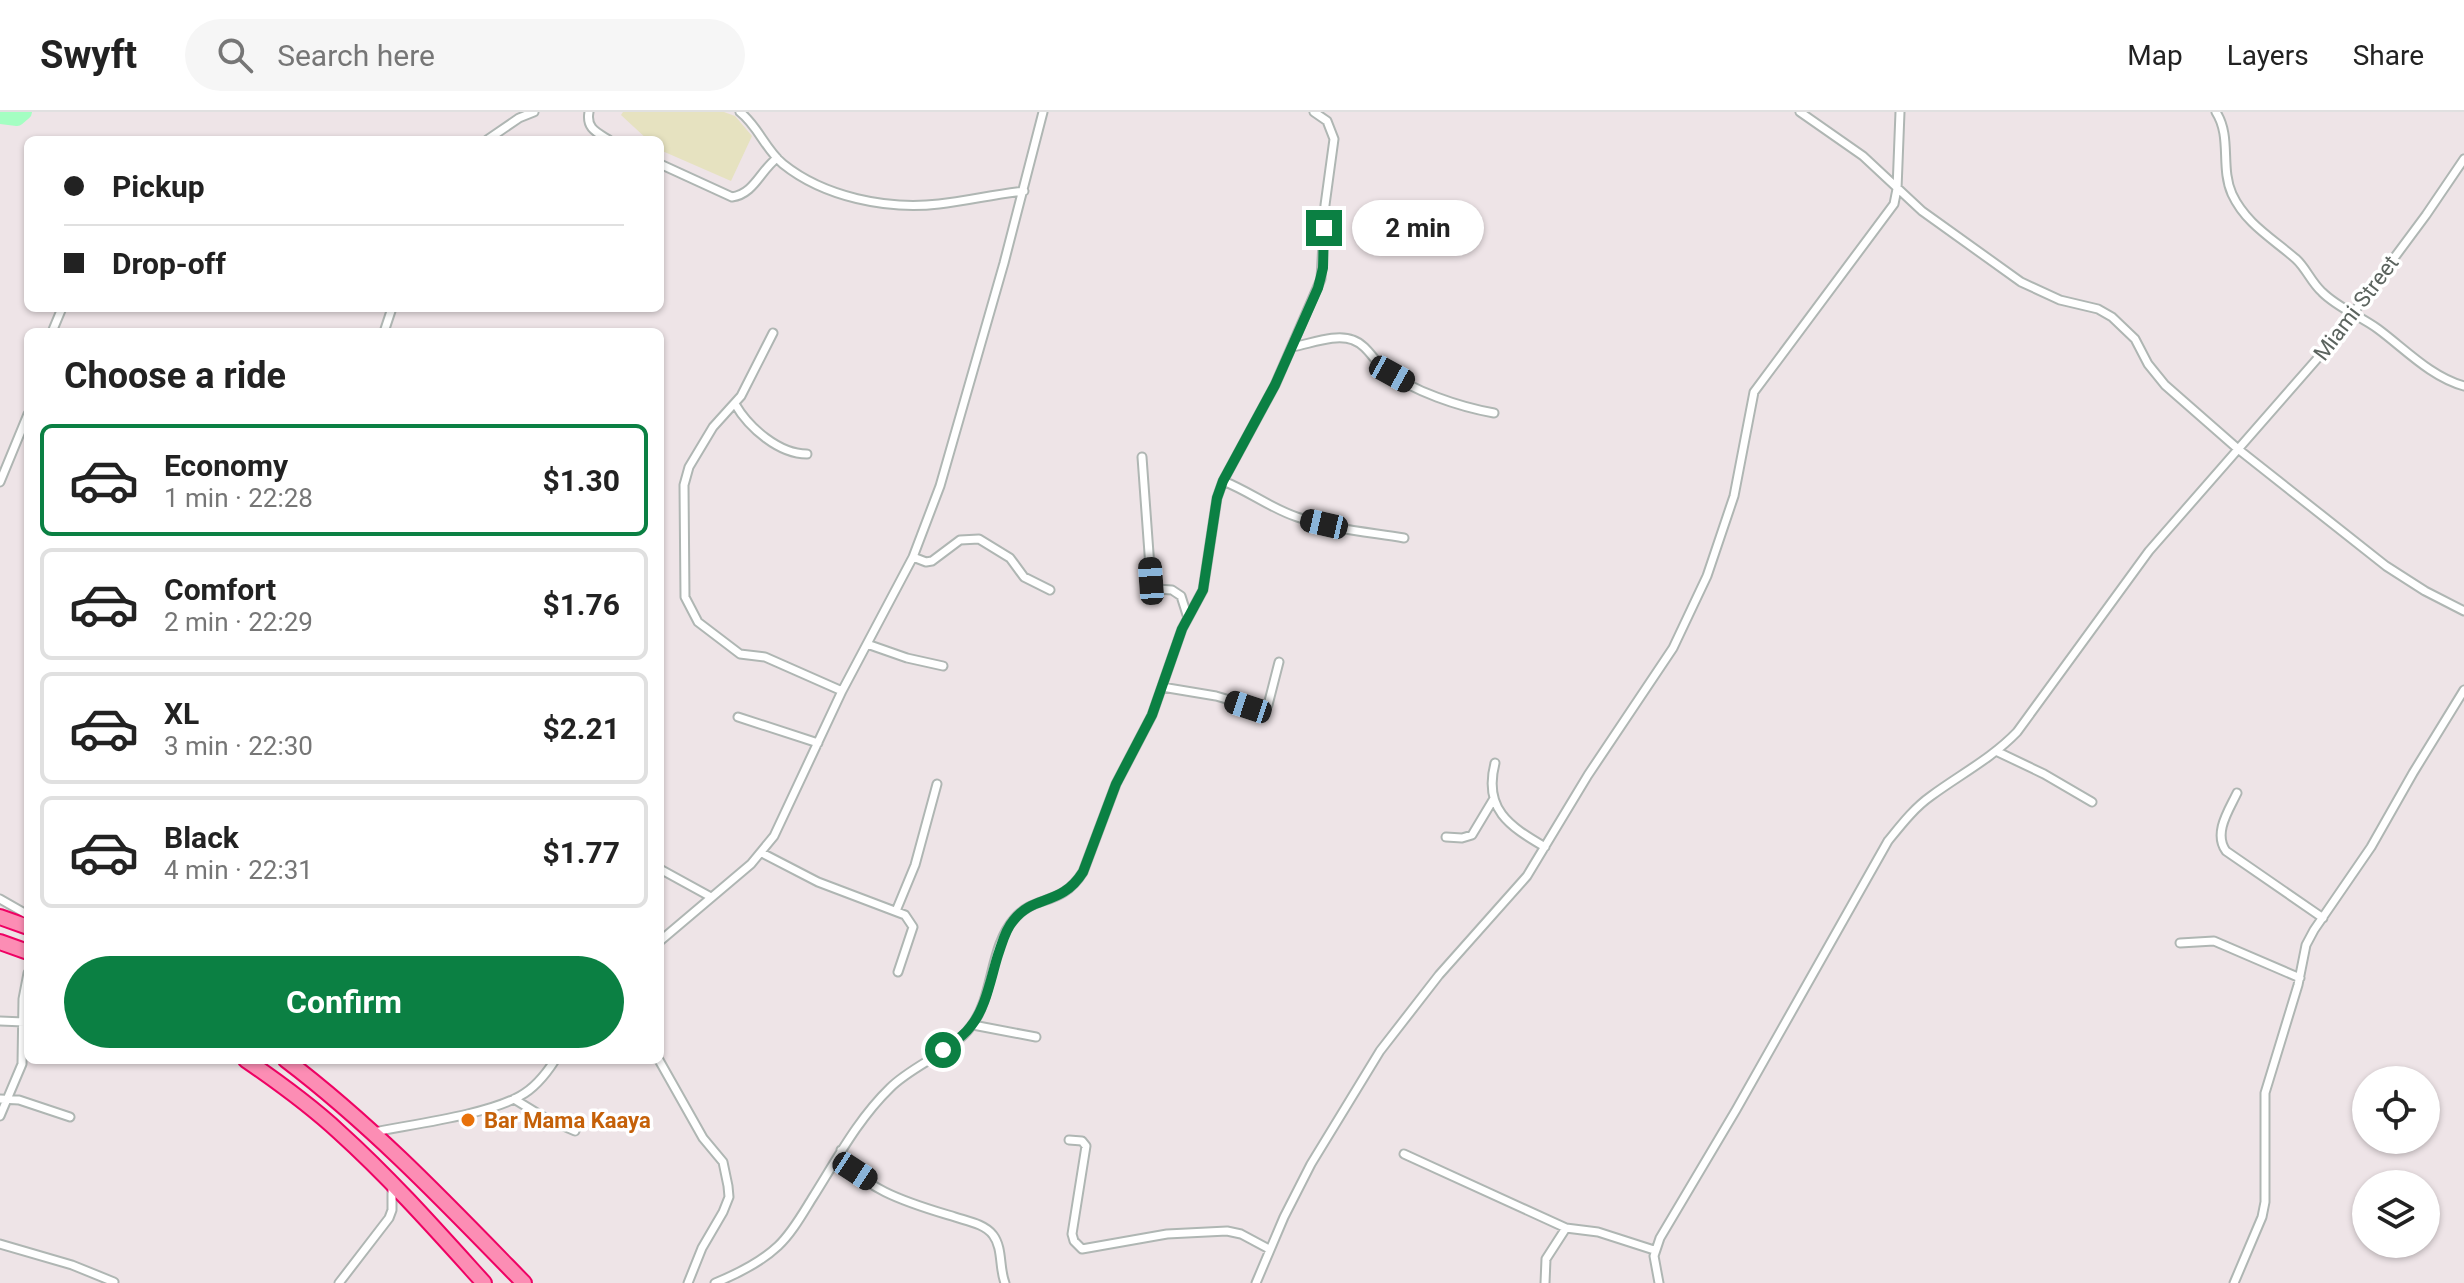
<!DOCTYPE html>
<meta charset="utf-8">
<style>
body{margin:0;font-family:Roboto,sans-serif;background:#f6f6f6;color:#222;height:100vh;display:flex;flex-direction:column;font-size:30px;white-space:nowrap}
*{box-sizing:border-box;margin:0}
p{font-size:26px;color:#767676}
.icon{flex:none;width:44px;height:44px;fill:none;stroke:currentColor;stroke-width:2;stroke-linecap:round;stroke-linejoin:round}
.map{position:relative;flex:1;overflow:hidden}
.details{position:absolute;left:24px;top:216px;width:640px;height:736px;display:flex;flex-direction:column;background:#fff;border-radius:12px;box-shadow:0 2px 6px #0004}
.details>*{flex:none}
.guide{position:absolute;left:24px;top:24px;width:640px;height:176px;border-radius:12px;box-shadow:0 2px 6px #0004;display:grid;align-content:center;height:176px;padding:0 40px;background:#fff}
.tools{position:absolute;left:2352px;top:954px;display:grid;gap:16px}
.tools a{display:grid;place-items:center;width:88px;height:88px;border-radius:50%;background:#fff;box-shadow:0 2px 6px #0004;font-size:40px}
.end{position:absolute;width:36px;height:36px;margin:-18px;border:10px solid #0b8043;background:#fff;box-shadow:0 0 0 4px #fff}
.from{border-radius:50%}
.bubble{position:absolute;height:56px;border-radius:28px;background:#fff;box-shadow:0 2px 6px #0004;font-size:26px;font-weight:700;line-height:56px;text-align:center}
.car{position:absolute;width:24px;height:48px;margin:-24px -12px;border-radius:10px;box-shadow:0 0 6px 2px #0007;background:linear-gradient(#222 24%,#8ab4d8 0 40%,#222 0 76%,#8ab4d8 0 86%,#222 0)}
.guide b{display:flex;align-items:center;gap:28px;height:76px;font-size:30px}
.guide b+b{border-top:2px solid #e0e0e0}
.guide i{width:20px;height:20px;background:#222}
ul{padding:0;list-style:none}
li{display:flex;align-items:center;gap:24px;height:112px;margin:0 16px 12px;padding:0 24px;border:4px solid #e0e0e0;border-radius:12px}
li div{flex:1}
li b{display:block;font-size:30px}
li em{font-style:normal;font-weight:700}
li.current{border-color:#0b8043}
li>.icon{width:72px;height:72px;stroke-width:1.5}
h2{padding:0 40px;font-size:36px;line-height:96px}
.primary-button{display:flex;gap:16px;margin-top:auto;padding:16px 40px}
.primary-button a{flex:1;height:92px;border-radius:48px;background:#0b8043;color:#fff;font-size:32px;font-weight:700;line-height:92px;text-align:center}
header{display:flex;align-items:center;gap:48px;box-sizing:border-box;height:112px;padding:0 40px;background:#fff;border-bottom:2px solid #e0e0e0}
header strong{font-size:38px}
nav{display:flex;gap:44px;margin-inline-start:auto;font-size:28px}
.search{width:560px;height:72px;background:#f6f6f6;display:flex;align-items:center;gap:20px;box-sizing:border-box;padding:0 28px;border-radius:44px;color:#767676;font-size:30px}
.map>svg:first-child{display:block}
.green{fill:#e6e2c0}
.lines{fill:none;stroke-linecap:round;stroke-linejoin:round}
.river{stroke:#a4fec2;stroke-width:16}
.street-casing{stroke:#afb6b3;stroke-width:11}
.highway-casing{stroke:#ef0264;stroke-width:18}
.street{stroke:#fff;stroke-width:7}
.highway{stroke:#fc8db4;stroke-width:14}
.route{stroke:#0b8043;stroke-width:10}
.food-dot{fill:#e8710a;stroke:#fff;stroke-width:3}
.labels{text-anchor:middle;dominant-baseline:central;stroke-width:7;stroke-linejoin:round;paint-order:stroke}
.street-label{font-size:22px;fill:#5c645f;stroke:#fff}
.food-label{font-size:22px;font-weight:bold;fill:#c56008;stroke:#fff;text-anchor:start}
</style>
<header>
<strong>Swyft</strong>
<div class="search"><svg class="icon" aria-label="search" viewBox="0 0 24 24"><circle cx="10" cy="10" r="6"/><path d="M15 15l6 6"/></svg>Search here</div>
<nav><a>Map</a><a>Layers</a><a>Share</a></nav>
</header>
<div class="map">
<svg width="2464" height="1171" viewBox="0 0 2464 1171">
<rect width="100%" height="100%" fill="#eee4e7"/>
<path class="green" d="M623,0H724L735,4L752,24L731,69L660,38V28H648L621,3Z"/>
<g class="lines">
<path class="river" d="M0,4L17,6L24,0"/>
<defs>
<path id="street" d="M589,0C586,16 596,20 609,28
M740,0C758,14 765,37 783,52C824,85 887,98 939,92C967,89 995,82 1024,79
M1800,0L1863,44L1922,99L2021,170L2060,188L2098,197L2112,205L2135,227L2148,252L2165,273L2238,337L2386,454L2425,479L2464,499
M2216,0C2232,25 2220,55 2232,82C2246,112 2272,126 2296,147C2306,156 2311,170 2322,180C2338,196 2360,204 2378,217C2405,237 2431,265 2464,274
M487,28L519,6L534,0
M660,52L732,85C754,82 760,59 777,46
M52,220L62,196
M384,220L392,196
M773,221L741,284L713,315L689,355L684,373L685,485L698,510L740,542L765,545L842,579
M1292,235C1310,232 1336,221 1353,228C1367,233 1374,249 1385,258C1412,279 1460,295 1494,301
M735,292C749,316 779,342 807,342
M1142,345L1151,469L1157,477L1172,478L1181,484L1188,506
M1223,369C1249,379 1270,396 1297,405C1331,417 1368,420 1404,426
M0,370L28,302
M913,445L926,450L932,449L960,428L979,427L1010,446L1024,465L1050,478
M867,532L907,546L943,554
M1162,575L1216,584L1264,598L1268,593L1279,550
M738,605L818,631
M1998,640L2044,662L2092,690
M1495,651C1483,697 1509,714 1545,735
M2237,681C2229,698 2213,721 2226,739L2323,806
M1446,725L1462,726L1472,723L1493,688
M762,741L818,770L905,803L913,815L898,860
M660,757L711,785
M0,787L28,803
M896,799L915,753L937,672
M660,829L751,752L774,724L842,579L913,445L940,374L1004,151L1043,0
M2180,831L2214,829L2300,866
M0,909L24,910
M973,913L1036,925
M659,948L703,1026L723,1050L728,1074L729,1085L723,1100L702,1136L688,1171
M0,987L19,988L70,1005
M514,987L545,1006L575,1019
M0,1004L22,952L23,887L28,861
M374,1020C414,1012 486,1003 520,984C535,976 546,962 555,948
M1069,1028L1082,1029L1086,1034L1072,1122L1074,1129L1082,1137L1167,1122L1227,1119L1241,1122L1269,1137
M841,1038C854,1077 919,1094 955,1105C967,1109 985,1112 993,1123C1003,1136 999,1156 1005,1171
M1404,1042L1566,1116L1598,1120L1654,1138
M0,1132L72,1153L114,1170
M339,1171L389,1106L392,1098V1075
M715,1171C737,1162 761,1150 778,1134C792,1121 803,1101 813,1085C837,1047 858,1007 890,976C914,952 952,941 972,913C994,883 989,835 1015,806C1036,782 1061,795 1083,760L1116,672L1152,603L1182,517L1203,478L1217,386L1223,369L1275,273L1321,167L1325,93L1334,27L1327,9L1314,0
M1256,1171L1284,1105L1311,1052L1380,939L1439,863L1527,764L1588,663L1673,536L1707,464L1734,384L1754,280L1894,92L1897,77L1900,0
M1545,1171L1546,1147L1566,1116
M1659,1171L1654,1144L1660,1126L1736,998L1888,729C1901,713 1914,696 1931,684C1961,662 1992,646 2017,620L2149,439L2331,231L2426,103L2464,47
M2234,1171L2262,1105L2265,1090V981L2298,873L2306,833L2314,818L2371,735L2413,661L2464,578"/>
<path id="highway" d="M0,805L28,815
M0,830L28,840
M246,948C278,970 310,993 339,1020C391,1067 437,1119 484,1171
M286,948C373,1014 448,1093 524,1171"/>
</defs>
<use href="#street" class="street-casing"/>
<use href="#highway" class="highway-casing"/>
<use href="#street" class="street"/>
<use href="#highway" class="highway"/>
</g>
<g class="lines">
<path class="route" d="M943,938C953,931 964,924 971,914C986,896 991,865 998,843C1002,832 1005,818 1013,809C1033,782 1061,795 1083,760L1116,672L1152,603L1182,517L1203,478L1217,386L1223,369L1275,273L1318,176L1323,156L1324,116"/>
</g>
<circle class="food-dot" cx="468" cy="1008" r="8"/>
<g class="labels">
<g class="street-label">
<text transform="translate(2356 196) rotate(-53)">Miami Street</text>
</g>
<g class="food-label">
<text x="484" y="1008">Bar Mama Kaaya</text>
</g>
</g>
</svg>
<div class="tools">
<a><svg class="icon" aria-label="locate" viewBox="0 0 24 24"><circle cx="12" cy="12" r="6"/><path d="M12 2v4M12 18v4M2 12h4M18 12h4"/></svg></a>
<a><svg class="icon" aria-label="layers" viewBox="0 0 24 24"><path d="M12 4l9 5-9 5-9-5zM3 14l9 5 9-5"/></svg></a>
</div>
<i class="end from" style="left:943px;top:938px"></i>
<i class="end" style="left:1324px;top:116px"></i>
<div class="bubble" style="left:1352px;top:88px;width:132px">2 min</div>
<i class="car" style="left:1392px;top:262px;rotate:119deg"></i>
<i class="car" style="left:1324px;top:412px;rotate:283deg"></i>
<i class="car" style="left:1151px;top:469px;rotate:356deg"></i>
<i class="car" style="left:1248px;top:595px;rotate:288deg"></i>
<i class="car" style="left:855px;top:1059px;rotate:123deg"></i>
<div class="guide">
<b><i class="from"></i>Pickup</b>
<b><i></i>Drop-off</b>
</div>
<section class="details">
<h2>Choose a ride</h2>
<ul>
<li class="current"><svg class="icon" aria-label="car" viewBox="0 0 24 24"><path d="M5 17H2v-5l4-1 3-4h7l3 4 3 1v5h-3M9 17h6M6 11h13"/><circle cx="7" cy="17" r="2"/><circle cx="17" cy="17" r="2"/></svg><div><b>Economy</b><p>1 min · 22:28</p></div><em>$1.30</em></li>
<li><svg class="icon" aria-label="car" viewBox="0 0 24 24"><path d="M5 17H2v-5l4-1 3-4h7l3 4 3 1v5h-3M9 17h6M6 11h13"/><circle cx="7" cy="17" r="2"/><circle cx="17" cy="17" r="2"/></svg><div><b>Comfort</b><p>2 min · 22:29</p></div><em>$1.76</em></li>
<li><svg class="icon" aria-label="car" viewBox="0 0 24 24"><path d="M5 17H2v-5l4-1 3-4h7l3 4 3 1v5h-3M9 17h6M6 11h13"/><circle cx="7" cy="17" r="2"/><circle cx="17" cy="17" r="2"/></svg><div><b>XL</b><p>3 min · 22:30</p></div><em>$2.21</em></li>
<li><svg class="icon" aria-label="car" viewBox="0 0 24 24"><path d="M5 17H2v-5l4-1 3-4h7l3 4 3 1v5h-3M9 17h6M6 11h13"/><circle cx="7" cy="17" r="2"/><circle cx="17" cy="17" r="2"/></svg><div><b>Black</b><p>4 min · 22:31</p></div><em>$1.77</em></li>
</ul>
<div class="primary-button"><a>Confirm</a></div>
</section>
</div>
